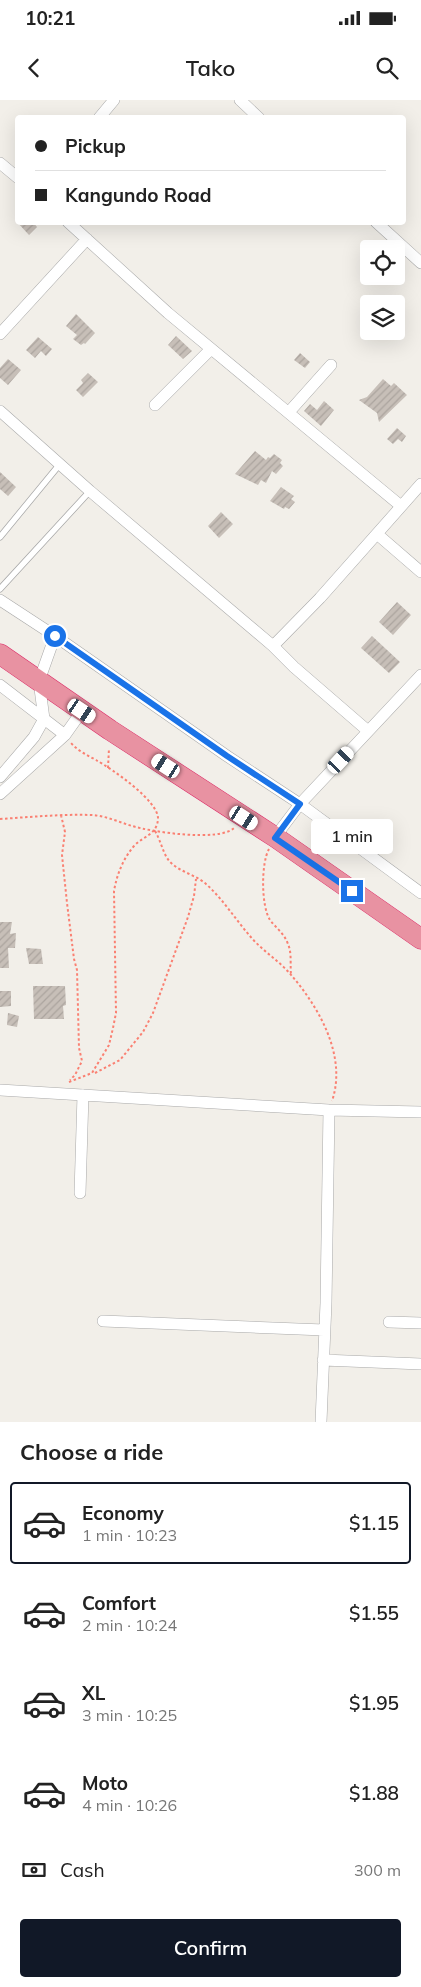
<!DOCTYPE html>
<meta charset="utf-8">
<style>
body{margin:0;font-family:Mulish,sans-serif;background:#f2f2f2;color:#222;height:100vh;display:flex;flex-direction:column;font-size:19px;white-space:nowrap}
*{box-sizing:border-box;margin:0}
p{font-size:16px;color:#767676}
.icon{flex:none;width:28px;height:28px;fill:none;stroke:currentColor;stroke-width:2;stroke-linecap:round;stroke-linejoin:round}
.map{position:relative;height:1322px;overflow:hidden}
.sheet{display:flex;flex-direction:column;background:#fff;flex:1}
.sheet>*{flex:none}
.hud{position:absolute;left:15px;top:15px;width:391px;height:110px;border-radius:5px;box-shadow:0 5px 20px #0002;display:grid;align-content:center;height:110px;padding:0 20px;background:#fff}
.buttons{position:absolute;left:360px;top:140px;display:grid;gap:10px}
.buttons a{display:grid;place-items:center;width:45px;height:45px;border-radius:5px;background:#fff;box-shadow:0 5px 20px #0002;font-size:25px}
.end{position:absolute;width:22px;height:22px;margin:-11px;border:6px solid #1a73e8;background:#fff;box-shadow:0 0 0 2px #fff}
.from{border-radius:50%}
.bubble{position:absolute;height:35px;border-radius:5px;background:#fff;box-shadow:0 5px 20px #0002;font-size:16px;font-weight:600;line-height:35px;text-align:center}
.car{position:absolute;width:15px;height:30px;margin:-15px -8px;border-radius:6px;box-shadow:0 0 4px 1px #0007;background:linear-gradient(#fff 24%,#345 0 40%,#fff 0 76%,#345 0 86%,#fff 0)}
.hud b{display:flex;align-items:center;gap:18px;height:48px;font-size:19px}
.hud b+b{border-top:1px solid #e0e0e0}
.hud i{width:12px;height:12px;background:#222}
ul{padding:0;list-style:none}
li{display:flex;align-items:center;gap:15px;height:82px;margin:0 10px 8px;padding:0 10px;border:2px solid transparent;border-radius:5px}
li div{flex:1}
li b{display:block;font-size:19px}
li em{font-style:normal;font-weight:600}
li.selected{border-color:#111827}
li>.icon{width:45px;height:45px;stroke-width:1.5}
h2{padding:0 20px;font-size:22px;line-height:60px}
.pay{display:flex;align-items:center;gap:12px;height:55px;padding:0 20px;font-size:19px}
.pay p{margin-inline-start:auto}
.primary-button{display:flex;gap:10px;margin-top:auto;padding:10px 20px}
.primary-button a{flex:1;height:58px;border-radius:5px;background:#111827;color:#fff;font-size:20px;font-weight:600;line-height:58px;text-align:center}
.status{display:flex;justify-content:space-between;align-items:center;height:35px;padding:0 25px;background:#fff;direction:ltr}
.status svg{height:14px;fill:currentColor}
header{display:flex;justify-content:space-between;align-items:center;height:65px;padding:0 20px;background:#fff;font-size:22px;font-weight:600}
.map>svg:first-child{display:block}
.building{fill:url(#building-hatch)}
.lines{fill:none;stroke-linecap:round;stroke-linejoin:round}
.lane-casing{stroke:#a9a9a9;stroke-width:7}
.street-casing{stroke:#a9a9a9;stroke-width:12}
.highway-casing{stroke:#dc2a67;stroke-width:21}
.path{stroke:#fa8072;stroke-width:2;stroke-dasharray:2.5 2.5;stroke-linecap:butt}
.lane{stroke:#fff;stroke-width:5.5}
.street{stroke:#fff;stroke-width:11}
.highway{stroke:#e892a2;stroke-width:20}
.route{stroke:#1a73e8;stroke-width:6}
</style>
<div class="status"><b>10:21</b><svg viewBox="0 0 49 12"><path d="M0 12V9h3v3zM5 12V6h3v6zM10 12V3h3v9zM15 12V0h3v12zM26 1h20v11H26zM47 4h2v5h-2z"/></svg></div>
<header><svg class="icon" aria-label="back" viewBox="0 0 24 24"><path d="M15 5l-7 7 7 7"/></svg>Tako<svg class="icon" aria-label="search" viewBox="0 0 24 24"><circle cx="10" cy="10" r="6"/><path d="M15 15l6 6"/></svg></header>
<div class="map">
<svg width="421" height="1322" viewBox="0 0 421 1322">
<defs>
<pattern id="building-hatch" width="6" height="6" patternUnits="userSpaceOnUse" patternTransform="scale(1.25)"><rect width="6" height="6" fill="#c7bfb8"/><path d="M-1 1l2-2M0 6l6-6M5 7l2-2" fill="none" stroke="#aba49e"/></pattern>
</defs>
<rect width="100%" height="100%" fill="#f2efe9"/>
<path class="building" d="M17,122H33L37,127L29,135Z
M76,214L95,233L85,244L84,243L81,245L73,239L77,235L66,226Z
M176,236L192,251L183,259L168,245Z
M38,237L52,249L46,256L41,251L35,258L26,250Z
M300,253L310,262L305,268L294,260Z
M8,259L21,270L8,285L0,278V268Z
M88,273L98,282L83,297L76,290L83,283L81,280Z
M383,279L391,286L394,283L407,295L379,322L377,313L359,300L367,297Z
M324,301L334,310L321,326L304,311L310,304L317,310Z
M397,328L406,336L402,342L398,339L393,344L387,339Z
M255,351L266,360L268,357L270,358L274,354L282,360L280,363L283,366L276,374L272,371L266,383L261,380L258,385L235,374Z
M0,372L16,387L8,396L0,389Z
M281,387L294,396L291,399L295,402L289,409L285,407L284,409L270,401Z
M221,412L233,424L219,438L208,426Z
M397,502L411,515L393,535L379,522Z
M372,536L400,562L389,573L361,548Z
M0,822H12L10,834L16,833L15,848H8L9,868H0Z
M26,848L41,849L43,864H29Z
M33,886H65L66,905L63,906L64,919H34Z
M0,891H11V906L0,907Z
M8,913L19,916L17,927L7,925Z"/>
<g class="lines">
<defs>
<path id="lane" d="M0,437L60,364
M0,489L90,391"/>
<path id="street" d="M240,0L259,18
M99,18L114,0
M0,63L18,78
M68,122L168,213L401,406
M376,122L421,163
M0,234L87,139
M155,305L211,249
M0,311L90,391L273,546L294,567L368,631
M289,312L331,265
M377,434L421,472
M0,500L55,536L227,656L300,704L421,793
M273,546L320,498L421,384
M0,585L65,635
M0,677L34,637L44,619L39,581L55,536
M0,694L65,635L82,611
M275,737L300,704L421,575
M0,990L329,1010L421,1012
M80,1093L83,995
M103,1221L324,1230
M389,1222L421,1223
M323,1260L421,1264
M321,1322L326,1203L329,1010"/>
<path id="highway" d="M0,554L110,630L275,737L421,839"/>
</defs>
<use href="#lane" class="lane-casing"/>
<use href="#street" class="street-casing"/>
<use href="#highway" class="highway-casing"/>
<path class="path" d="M108,668L109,648
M61,715L65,732L62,755L67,803L74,859L77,870L79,948L82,961L75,975L70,980
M0,719C31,717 61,714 92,715C106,716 119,722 132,726C152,732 219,742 234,728
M155,731C161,741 163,754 170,762C180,772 196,775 206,784C223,799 235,819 250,836C262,851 280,861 292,876C320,909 347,957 332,1001
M269,749C261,763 261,806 270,820C276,828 284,833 288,844C292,853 290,865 291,874
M95,973L120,960L143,932L153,913L188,817L194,796L196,779
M69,982L92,973L109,945L113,928L116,913L114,791C117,774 123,759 134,746C143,736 157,735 158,719C159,701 112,669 96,660C87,655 78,651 71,643"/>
<use href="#lane" class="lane"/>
<use href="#street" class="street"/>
<use href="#highway" class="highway"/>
</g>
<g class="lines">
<path class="route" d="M55,536L227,656L300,704L275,738L352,791"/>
</g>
</svg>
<div class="buttons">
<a><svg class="icon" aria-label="locate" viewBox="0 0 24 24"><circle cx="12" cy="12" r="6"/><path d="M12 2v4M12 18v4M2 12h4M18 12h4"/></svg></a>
<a><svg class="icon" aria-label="layers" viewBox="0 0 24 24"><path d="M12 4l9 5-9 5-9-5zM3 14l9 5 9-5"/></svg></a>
</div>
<i class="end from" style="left:55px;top:536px"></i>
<i class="end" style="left:352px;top:791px"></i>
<div class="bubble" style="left:311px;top:719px;width:82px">1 min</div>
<i class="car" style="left:82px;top:611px;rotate:124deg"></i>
<i class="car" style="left:341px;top:660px;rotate:43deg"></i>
<i class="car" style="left:166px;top:666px;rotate:303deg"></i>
<i class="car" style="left:244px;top:718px;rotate:123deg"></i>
<div class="hud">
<b><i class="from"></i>Pickup</b>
<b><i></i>Kangundo Road</b>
</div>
</div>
<section class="sheet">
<h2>Choose a ride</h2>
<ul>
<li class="selected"><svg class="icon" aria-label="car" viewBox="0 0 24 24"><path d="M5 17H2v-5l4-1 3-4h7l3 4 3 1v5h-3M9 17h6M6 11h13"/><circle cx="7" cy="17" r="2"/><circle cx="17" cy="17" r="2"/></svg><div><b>Economy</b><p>1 min · 10:23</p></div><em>$1.15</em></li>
<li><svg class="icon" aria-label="car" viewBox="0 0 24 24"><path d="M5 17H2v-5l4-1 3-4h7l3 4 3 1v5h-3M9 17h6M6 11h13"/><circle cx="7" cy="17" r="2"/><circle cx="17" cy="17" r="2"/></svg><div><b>Comfort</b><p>2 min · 10:24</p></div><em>$1.55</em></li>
<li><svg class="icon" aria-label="car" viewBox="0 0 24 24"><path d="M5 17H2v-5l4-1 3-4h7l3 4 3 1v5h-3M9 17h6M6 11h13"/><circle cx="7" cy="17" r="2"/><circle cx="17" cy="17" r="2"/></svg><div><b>XL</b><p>3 min · 10:25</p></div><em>$1.95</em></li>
<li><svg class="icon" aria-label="car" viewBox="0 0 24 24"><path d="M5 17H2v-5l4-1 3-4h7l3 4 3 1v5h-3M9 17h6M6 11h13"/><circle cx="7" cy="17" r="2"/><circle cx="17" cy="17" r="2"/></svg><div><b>Moto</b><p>4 min · 10:26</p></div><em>$1.88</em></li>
</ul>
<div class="pay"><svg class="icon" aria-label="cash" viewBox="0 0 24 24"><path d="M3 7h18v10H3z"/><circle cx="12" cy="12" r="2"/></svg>Cash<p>300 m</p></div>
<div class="primary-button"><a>Confirm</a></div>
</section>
